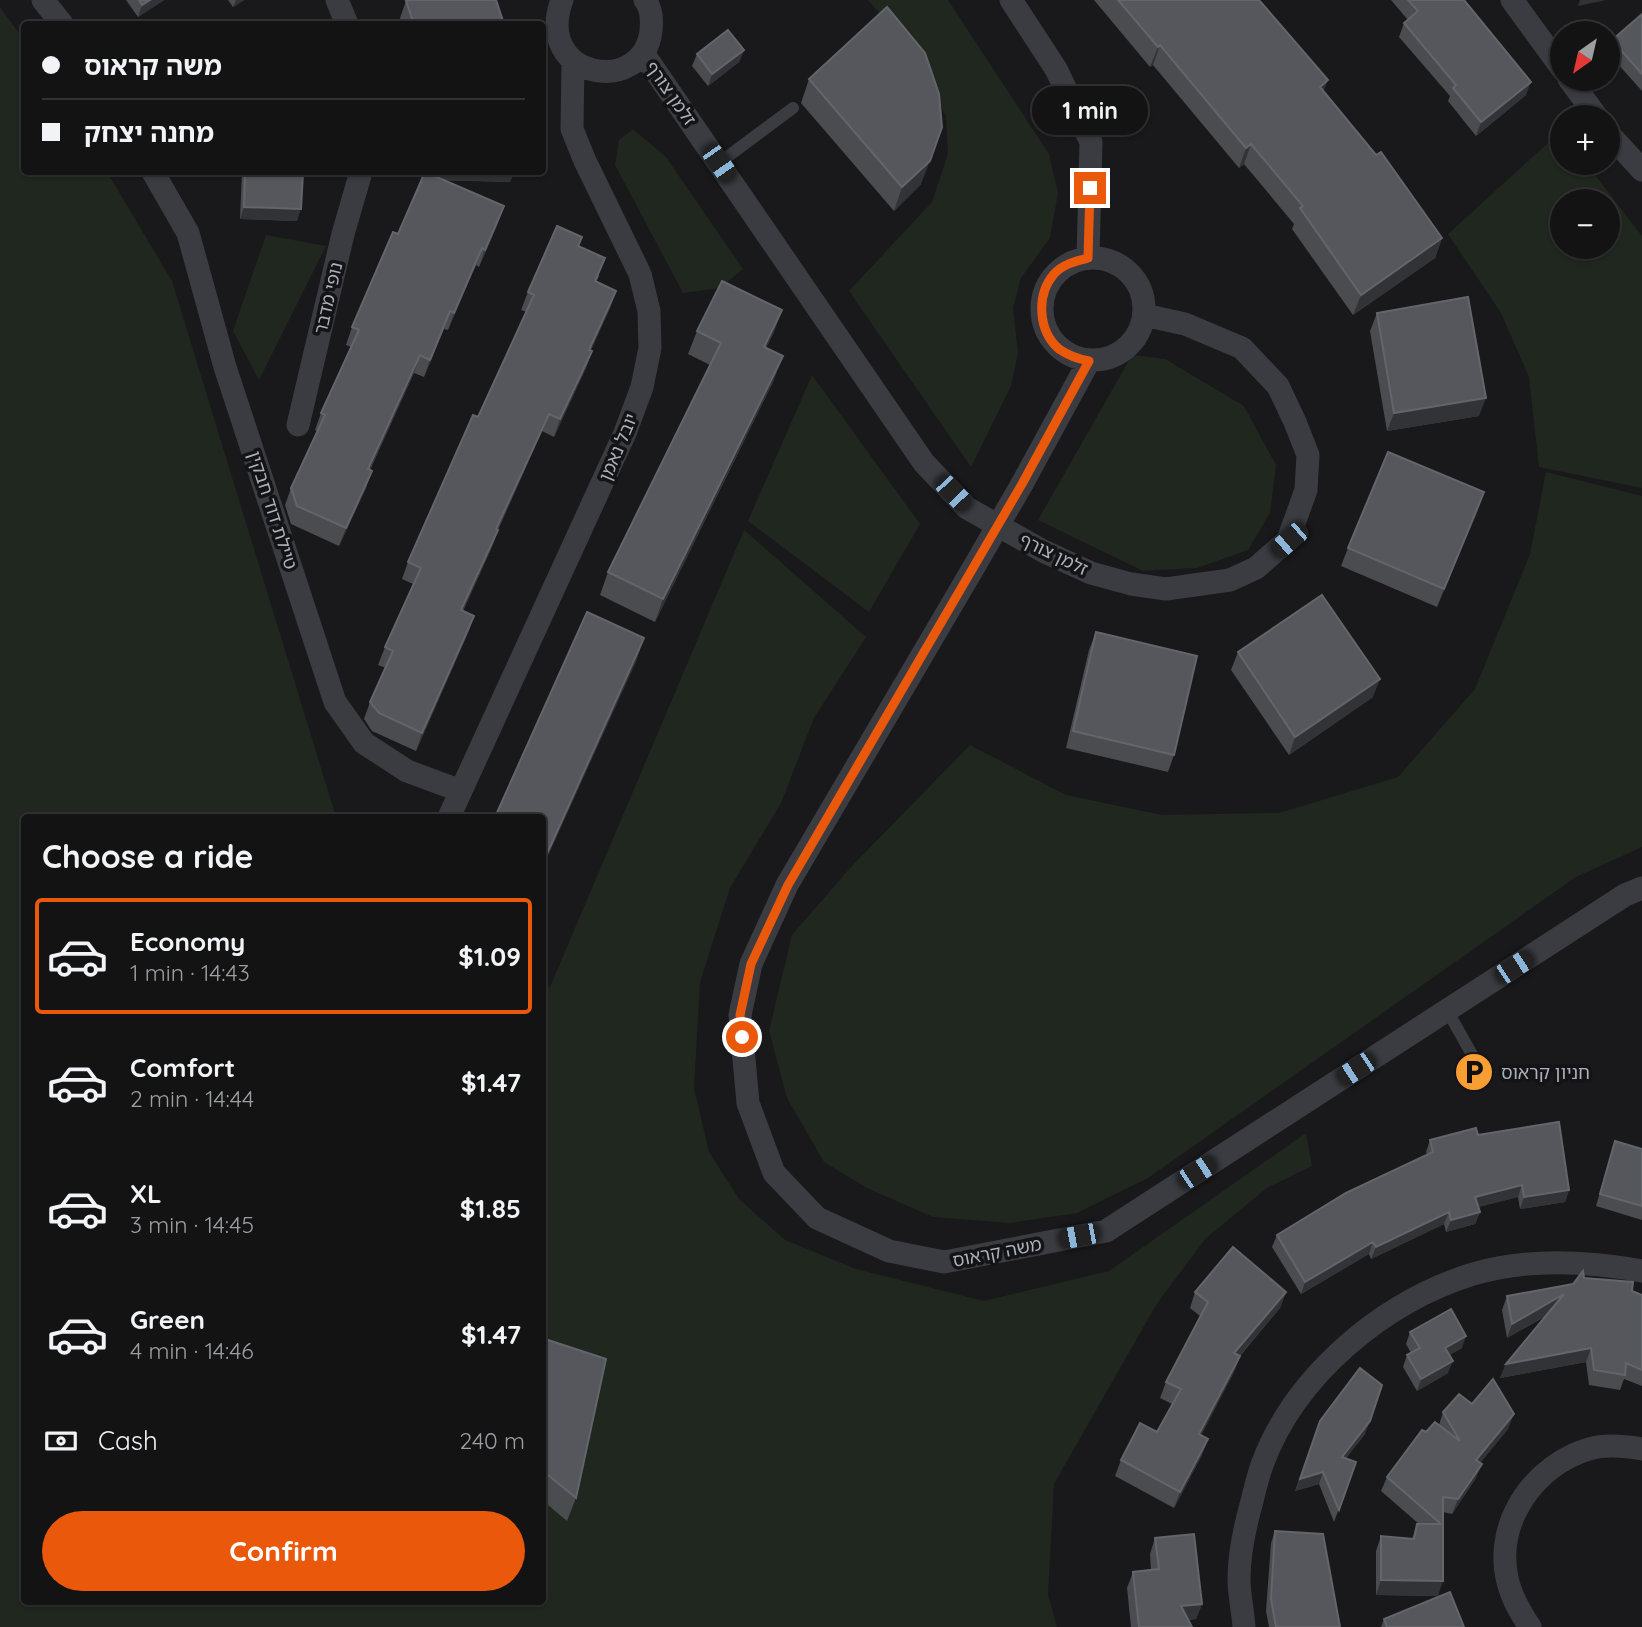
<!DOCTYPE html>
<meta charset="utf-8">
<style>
body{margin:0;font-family:Quicksand,"Noto Sans Hebrew",sans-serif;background:#1c1c1d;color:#f1f3f6;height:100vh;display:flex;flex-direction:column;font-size:26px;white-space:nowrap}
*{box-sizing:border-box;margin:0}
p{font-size:23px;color:#9d9ea0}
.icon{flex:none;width:38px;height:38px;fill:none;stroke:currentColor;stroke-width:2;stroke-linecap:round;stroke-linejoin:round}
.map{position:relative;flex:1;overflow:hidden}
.drawer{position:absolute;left:21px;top:814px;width:525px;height:791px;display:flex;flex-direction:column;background:#131314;border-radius:7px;box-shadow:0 2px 5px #0004,0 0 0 2px #323234}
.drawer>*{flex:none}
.top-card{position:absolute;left:21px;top:21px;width:525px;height:154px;border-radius:7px;box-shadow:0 2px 5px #0004,0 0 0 2px #323234;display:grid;align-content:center;height:154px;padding:0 21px;background:#131314}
.needle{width:46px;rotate:214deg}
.controls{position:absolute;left:1550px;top:21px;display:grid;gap:14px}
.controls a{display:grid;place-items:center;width:70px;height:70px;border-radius:50%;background:#131314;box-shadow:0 2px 5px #0004,0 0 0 2px #323234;font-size:35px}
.end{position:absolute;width:32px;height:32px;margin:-16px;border:9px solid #ea580c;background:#fff;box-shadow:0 0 0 4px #fff}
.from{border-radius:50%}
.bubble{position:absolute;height:49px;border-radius:24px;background:#131314;box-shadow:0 2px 5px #0004,0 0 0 2px #323234;font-size:23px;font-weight:800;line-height:49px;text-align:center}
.car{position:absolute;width:21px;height:42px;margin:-21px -10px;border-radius:9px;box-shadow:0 0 5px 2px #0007;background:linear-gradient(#222 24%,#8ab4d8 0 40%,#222 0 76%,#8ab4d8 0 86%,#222 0)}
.top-card b{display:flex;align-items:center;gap:24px;height:66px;font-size:26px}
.top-card b+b{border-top:2px solid #323234}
.top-card i{width:18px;height:18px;background:#f1f3f6}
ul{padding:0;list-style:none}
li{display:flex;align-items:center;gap:21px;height:116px;margin:0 14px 10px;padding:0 7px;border:4px solid transparent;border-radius:7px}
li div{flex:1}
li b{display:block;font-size:26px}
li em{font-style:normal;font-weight:800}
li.current{border-color:#ea580c}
li>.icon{width:63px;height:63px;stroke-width:1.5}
h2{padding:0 21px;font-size:32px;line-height:84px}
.pay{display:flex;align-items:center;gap:18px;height:77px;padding:0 21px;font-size:26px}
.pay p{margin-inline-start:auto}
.primary-button{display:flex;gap:14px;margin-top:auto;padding:14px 21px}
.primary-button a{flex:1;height:80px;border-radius:42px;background:#ea580c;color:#fff;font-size:28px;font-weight:800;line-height:80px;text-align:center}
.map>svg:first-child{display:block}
.green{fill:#1f271f;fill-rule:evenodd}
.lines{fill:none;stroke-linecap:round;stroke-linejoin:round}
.service{stroke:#3a3c41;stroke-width:12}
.minor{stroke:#3a3c41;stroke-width:23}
.minor-bridge{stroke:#3a3c41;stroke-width:23}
.wall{fill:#4a4c50}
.shaded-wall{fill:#323336}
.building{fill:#55575c;stroke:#62656a;stroke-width:2}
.route{stroke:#ea580c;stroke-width:9}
.labels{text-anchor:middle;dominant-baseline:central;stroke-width:7;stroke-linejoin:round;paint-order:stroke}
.street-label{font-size:18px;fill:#abb2bb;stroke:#141417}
.poi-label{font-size:18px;fill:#abb2bb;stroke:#141417;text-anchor:start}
</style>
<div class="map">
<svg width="1642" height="1627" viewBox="0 0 1642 1627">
<rect width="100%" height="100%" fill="#19191b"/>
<path class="green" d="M868,0H948L1049,154L1058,193L1050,238L1021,278L1013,308L1018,353L1011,386L971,467L849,291L932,202L948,154L946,117L919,58Z
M0,7L24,40V172H107L172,281L336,817H24V1601H542L543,988L550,987L744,530L866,637L814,718L781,803L730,888L700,982L694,1088L709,1152L739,1199L785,1240L856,1269L984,1301L1109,1271L1306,1133L1312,1166L1267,1188L1206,1238L1156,1305L1054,1484L1048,1595L1057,1627H0Z
M633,129L666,157L743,269L720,288L683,293L615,165L619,140Z
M1561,131L1563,163H1586L1642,236V488L1539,467L1529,377L1501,313L1448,234ZM1563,201H1608V247H1563Z
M266,235L326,246L259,380L233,331Z
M1132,355L1165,359L1244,406L1276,465L1270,513L1248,550L1197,568L1143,571L1038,520Z
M812,375L920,524L869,612L748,521Z
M1546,472L1642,496V847L1576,877L1148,1178L1077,1213L1010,1223L933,1217L867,1188L824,1162L787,1098L769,1031L792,935L850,868L970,745L1066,795L1162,815L1279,813L1398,777L1475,689L1530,554Z"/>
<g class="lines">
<path class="service" d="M719,163L793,108
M1447,1010L1479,1067"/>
<path class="minor" d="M43,0L62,24
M337,0L347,24
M562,0C533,79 643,97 651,31C652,20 652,9 645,0
M1011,0L1056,69L1091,142L1088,258
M1512,0L1563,70
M643,53L924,463L967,508L1043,551L1091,573L1131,584L1166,589L1230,580L1256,568L1288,540L1306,490L1308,455L1295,422L1278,386L1242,348L1185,324L1144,315
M1569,79L1597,117
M1608,133L1642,170
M153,172L188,233L225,367L335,702L364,743L407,771L461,791
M1042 309a51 51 0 1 1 102 0a51 51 0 1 1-102 0Z
M298,425L343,234L361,172
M1022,484L1089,361
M971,572L787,885L751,964L740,1015L748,1103L774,1173L817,1218L889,1251L944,1262L1106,1231L1625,895L1642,888
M449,817L625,433L642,387L650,348L649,311L640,274L585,161L572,129L573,61
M1244,1627C1243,1611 1239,1595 1239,1579C1239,1553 1245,1526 1252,1501C1255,1489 1258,1476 1262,1465C1295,1375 1383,1302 1473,1274C1527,1258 1587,1261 1642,1271
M1530,1627C1520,1612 1511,1597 1507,1578C1495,1521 1535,1465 1589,1449C1606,1444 1625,1446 1642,1449"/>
<path class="minor-bridge" d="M971,572L1022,484"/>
</g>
<path class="wall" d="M126,0H164L138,17Z
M228,0H244L233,7Z
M1094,0H1259L1324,91L1442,238L1435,258L1353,315L1292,229L1294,224L1244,164L1239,168L1153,65L1150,67Z
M1391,0H1464L1526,95L1476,136L1448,101L1450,96L1399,37L1404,23L1408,20Z
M406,1L504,24H402L400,18Z
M1642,14V91L1608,53L1612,40Z
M744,50L739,62L708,86L692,66L697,54Z
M809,79L921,184L894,211L801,103Z
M242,172H303L297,221L240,219Z
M421,172H514L510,182L445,180L498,223L479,267L476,265L448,330L444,329L424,377L414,373L370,470L366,488L339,546L291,524L285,505L291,488L317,431L315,430L321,413L351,347L346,345L352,327L398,234L421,179Z
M582,237L579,246L599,276L596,282L616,291L610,308L591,350L592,351L586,368L554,437L542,431L498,530L492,547L463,611L474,616L468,633L416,751L372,731L364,719L370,702L386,668L378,665L385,647L413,584L402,579L408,562L478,417L527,312L521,310L528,292Z
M782,310L773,334L766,348L774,380L655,622L600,595L608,572L710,365L688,354L697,331Z
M1377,313L1479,416L1387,431L1370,331Z
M1478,510L1437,607L1341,566L1348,548Z
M1096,632L1174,755L1168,772L1066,748L1089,650Z
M1238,652L1373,697L1289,755L1231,670Z
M1478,1135L1569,1190L1565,1202L1520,1209L1518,1197L1478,1207L1480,1212L1475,1224L1446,1232L1444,1224L1371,1259L1369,1254L1301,1294L1272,1247L1277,1235L1427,1155L1426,1152L1430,1140Z
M1615,1141L1642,1149V1220L1596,1206Z
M1584,1278L1632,1291L1642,1295V1386L1624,1379L1620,1390L1589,1385L1586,1362L1500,1378L1506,1364L1546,1316L1507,1338L1502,1310L1507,1296L1573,1284Z
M1195,1292H1286L1280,1308L1240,1356L1234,1372L1201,1435L1202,1455L1174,1508L1115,1476L1121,1460L1157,1432L1172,1404L1160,1398L1166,1382L1200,1316L1190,1308Z
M1410,1332L1462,1348L1449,1355L1448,1373L1417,1391L1403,1367L1407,1355L1411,1353L1406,1344Z
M542,1338L576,1498L567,1521L542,1500Z
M1472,1404L1508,1429L1480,1463L1476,1478L1452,1514L1443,1512L1438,1596L1376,1595V1551L1381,1536L1412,1539L1417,1524H1419L1381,1491L1387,1477L1426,1432L1439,1425L1443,1412Z
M1320,1421L1365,1434L1346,1458L1356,1462L1334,1522L1319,1484L1295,1491Z
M1275,1531L1340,1627H1269L1266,1611L1271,1543Z
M1155,1538L1202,1604L1196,1619L1188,1620L1192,1627H1131L1127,1588L1133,1572L1151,1570L1150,1554Z
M1384,1619L1464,1627H1381Z"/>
<path class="shaded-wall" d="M150,0H164L138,17L142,5Z
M236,0H244L233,7Z
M1580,0H1606L1578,6Z
M1160,45L1153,65L1150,67L1158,47Z
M744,50L739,62L708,86L712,74Z
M1328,80L1320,100V87Z
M1531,82L1526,95L1476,136L1481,122Z
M1251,144L1244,164L1239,168L1246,148Z
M930,161L921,184L894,211L902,187Z
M424,172H514L510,182L421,180Z
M504,206L498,223L479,267L485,250Z
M244,207L301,209L297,221L240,219Z
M1442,238L1435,258L1353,315L1361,295Z
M482,248L476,265L448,330L454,313Z
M616,291L610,308L583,367L589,350Z
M782,310L773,334L755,370L764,347Z
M450,311L444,329L424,377L430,360Z
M592,351L586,368L554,437L560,419Z
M420,355L414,373L362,486L368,469Z
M783,356L774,380L655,622L663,599Z
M1486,398L1479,416L1387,431L1394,413Z
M549,414L542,431L490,546L496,529Z
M372,471L366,488L339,546L346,528Z
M1484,492L1478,510L1437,607L1444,589Z
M498,530L492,547L455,627L461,610Z
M474,616L468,633L416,751L422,733Z
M644,638L636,662L542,869V865Z
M1380,679L1373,697L1289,755L1295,737Z
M1522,1185L1518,1197L1471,1209L1475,1197Z
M1569,1190L1565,1202L1520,1209L1524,1197Z
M1449,1212L1444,1224L1371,1259L1376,1247Z
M1480,1212L1475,1224L1446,1232L1451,1220Z
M1373,1242L1369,1254L1301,1294L1305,1282Z
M1286,1292L1280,1308L1228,1369L1234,1353Z
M1564,1294L1559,1308L1507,1338L1512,1324Z
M1466,1336L1462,1348L1441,1360L1445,1348Z
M1591,1348L1586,1362L1500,1378L1506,1364Z
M1240,1356L1234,1372L1193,1451L1199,1434Z
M1453,1361L1448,1373L1417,1391L1421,1379Z
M1514,1414L1508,1429L1470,1475L1476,1460Z
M1370,1421L1365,1434L1338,1469L1342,1457Z
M1208,1439L1202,1455L1174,1508L1180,1492Z
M1482,1464L1476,1478L1452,1514L1458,1499Z
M1323,1472L1319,1484L1295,1491L1300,1479Z
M1381,1580L1443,1581L1438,1596L1376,1595Z
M1202,1604L1196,1619L1175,1621L1181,1606Z"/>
<path class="building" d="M139,0H150L142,5Z
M410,0H496L504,24H414L406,1Z
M1118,0H1259L1328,80L1320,87L1376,155L1381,152L1442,238L1361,295L1300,208L1303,206L1251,144L1246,148L1160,45L1158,47Z
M1408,0H1464L1531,82L1481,122L1453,88L1456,85L1404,23L1418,11Z
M887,7L925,53L939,94L942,127L930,161L902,187L809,79Z
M1642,14V74L1612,40Z
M728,30L744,50L712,74L697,54Z
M245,172H303L301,209L244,207Z
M425,172L504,206L485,250L482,248L454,313L450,311L430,360L420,355L368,469L372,471L346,528L297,506L291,488L325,415L321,413L359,330L352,327L393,232L398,234Z
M557,226L582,237L578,246L605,258L595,281L616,291L589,350L592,351L560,419L549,414L496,529L498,530L461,610L474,616L422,733L379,713L370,702L393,651L385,647L421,568L408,562L473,415L478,417L534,295L528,292Z
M722,281L782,310L764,347L783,356L663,599L608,572L721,343L697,331Z
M1468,297L1486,398L1394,413L1377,313Z
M1388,452L1484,492L1444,589L1348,548Z
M1322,595L1380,679L1295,737L1238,652Z
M587,612L644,638L542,865V817H495Z
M1096,632L1197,656L1174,755L1073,731Z
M1559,1122L1569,1190L1524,1197L1522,1185L1475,1197L1480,1212L1451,1220L1449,1212L1376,1247L1373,1242L1305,1282L1277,1235L1346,1193L1433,1152L1430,1140L1476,1128L1478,1135Z
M1615,1141L1642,1149V1206L1600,1194Z
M1233,1247L1286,1292L1234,1353L1240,1356L1199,1434L1208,1439L1180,1492L1121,1460L1140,1423L1157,1432L1181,1389L1166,1382L1208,1302L1195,1292Z
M1583,1271L1584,1278L1633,1282L1632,1291L1642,1295V1370L1626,1363L1625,1375L1594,1370L1591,1348L1506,1364L1564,1294L1512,1324L1507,1296L1573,1284Z
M1451,1309L1466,1336L1445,1348L1453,1361L1421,1379L1407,1355L1420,1348L1410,1332Z
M542,1338L606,1359L576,1498L542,1470Z
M1360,1368L1382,1385L1370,1421L1342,1457L1356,1462L1339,1510L1323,1472L1300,1479L1320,1421Z
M1493,1379L1514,1414L1476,1460L1482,1464L1458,1499L1443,1497V1581L1381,1580V1536L1414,1539L1417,1524H1441L1387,1477L1422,1430L1426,1432L1435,1422L1460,1441L1443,1412L1459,1394L1472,1404Z
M1275,1531L1323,1534L1340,1627H1276L1271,1599Z
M1194,1534L1202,1604L1181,1606L1192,1627H1139L1133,1572L1159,1569L1155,1538Z
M1450,1592L1464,1627H1387L1384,1619Z"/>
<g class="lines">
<path class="route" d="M742,1037L740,1015L751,964L788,885L1022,484L1089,361C1078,359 1069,356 1059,349C1038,331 1036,295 1054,274C1063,264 1076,261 1088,258L1090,188"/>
</g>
<defs>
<symbol id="parking-disc" viewBox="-11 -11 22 22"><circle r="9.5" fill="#f99e33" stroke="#141417"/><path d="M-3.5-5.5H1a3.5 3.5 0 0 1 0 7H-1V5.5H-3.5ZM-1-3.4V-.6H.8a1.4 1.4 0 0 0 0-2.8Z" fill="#111"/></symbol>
</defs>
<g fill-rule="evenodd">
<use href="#parking-disc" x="1452" y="1050" width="44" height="44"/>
</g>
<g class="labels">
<g class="street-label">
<text transform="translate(671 93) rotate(55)">זלמן צורף</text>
<text transform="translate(328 298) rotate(-77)">נופי מדבר</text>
<text transform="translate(618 447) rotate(-67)">יובל נאמן</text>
<text transform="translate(273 510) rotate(72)">טיילת דוד חבקין</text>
<text transform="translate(1054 554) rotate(26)">זלמן צורף</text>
<text transform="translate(997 1252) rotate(-11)">משה קראוס</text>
</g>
<g class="poi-label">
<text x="1501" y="1072">חניון קראוס</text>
</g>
</g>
</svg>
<div class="controls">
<a><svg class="needle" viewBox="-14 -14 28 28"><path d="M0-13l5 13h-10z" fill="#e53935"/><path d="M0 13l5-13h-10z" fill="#9d9ea0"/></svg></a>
<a>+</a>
<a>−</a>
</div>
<i class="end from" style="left:742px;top:1037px"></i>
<i class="end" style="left:1090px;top:188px"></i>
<div class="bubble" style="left:1032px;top:86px;width:116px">1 min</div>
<i class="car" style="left:719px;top:163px;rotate:145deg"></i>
<i class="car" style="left:953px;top:493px;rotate:136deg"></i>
<i class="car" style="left:1289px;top:540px;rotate:229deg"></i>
<i class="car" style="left:1514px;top:967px;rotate:57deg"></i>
<i class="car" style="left:1356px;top:1069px;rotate:237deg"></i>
<i class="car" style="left:1197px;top:1172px;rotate:57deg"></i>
<i class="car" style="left:1079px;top:1236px;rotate:259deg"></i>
<div class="top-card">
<b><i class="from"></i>משה קראוס</b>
<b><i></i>מחנה יצחק</b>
</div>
<section class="drawer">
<h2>Choose a ride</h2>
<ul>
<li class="current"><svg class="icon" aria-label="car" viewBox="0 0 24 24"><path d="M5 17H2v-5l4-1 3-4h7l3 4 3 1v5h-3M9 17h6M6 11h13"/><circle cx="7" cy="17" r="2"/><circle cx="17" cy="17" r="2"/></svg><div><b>Economy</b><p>1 min · 14:43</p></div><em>$1.09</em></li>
<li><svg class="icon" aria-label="car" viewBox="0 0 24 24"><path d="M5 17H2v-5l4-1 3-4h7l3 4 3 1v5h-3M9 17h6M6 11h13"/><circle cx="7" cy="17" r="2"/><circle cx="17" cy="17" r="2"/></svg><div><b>Comfort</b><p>2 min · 14:44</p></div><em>$1.47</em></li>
<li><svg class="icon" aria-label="car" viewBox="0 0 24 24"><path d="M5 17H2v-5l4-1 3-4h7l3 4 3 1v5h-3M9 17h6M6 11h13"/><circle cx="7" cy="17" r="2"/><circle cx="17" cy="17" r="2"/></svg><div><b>XL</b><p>3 min · 14:45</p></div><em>$1.85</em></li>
<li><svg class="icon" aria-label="car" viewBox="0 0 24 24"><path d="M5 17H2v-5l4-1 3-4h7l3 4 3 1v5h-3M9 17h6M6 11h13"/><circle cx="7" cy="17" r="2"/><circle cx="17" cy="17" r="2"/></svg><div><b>Green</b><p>4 min · 14:46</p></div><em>$1.47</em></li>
</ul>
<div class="pay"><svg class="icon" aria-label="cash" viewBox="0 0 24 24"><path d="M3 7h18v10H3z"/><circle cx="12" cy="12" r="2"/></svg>Cash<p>240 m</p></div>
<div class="primary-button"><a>Confirm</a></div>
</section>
</div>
